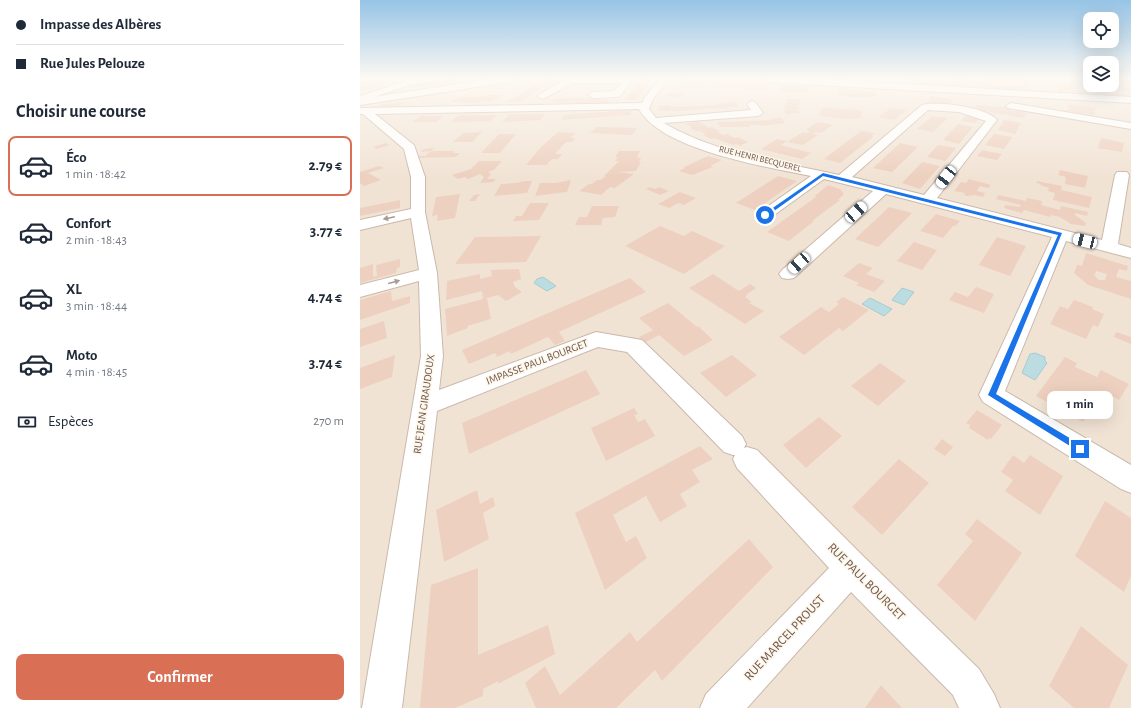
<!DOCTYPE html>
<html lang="fr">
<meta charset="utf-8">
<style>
body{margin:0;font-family:"Alegreya Sans",sans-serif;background:#f6f6f7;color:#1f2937;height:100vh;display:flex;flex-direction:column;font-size:15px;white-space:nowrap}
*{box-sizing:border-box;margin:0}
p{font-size:13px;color:#747a83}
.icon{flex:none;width:22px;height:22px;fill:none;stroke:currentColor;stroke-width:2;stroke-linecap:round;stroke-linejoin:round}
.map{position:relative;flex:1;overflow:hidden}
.details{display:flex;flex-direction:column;background:#fff;width:360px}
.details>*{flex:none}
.hud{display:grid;align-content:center;height:88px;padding:0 16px;background:#fff}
.buttons{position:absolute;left:723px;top:12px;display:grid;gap:8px}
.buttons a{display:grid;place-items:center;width:36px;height:36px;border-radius:8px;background:#fff;box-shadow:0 4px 16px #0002;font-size:20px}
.end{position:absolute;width:18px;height:18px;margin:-9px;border:5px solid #1a73e8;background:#fff;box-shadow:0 0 0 2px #fff}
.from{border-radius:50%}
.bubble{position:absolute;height:28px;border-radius:8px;background:#fff;box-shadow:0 4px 16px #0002;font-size:13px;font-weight:700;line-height:28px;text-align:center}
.car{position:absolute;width:12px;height:24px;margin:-12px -6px;border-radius:5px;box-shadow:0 0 3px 1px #0007;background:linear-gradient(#fff 24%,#345 0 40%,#fff 0 76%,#345 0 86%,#fff 0)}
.hud b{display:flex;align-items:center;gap:14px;height:38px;font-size:15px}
.hud b+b{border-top:1px solid #e0e1e3}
.hud i{width:10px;height:10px;background:#1f2937}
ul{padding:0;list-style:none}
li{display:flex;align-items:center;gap:12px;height:60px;margin:0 8px 6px;padding:0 8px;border:2px solid transparent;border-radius:8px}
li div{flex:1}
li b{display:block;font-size:15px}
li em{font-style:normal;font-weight:700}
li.on{border-color:#d96f55}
li>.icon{width:36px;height:36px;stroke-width:1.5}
h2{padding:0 16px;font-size:18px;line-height:48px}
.pay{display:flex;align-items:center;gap:10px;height:44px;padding:0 16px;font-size:15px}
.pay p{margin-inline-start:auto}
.action{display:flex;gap:8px;margin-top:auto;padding:8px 16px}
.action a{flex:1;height:46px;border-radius:8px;background:#d96f55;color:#fff;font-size:16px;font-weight:700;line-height:46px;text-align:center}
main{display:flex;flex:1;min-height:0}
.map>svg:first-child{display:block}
.residential{fill:#f1e3d4}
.water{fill:#bbdde2;stroke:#a3ccd2}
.building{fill:#edd0bf;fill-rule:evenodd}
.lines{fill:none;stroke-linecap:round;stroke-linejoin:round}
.minor-casing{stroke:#cab9ac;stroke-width:2}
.tertiary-casing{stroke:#cab9ac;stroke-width:2}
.minor{fill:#fff;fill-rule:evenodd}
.tertiary{fill:#fff;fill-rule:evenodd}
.oneway{fill:#a99b94}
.route{fill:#1a73e8}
.labels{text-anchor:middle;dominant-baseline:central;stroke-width:3;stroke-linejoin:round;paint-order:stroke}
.far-street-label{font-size:9px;fill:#70594d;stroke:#fdf6eb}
.street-label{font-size:11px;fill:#70594d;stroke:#fdf6eb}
.near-street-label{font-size:13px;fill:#70594d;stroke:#fdf6eb}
</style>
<main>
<section class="details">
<div class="hud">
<b><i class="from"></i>Impasse des Albères</b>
<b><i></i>Rue Jules Pelouze</b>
</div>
<h2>Choisir une course</h2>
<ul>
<li class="on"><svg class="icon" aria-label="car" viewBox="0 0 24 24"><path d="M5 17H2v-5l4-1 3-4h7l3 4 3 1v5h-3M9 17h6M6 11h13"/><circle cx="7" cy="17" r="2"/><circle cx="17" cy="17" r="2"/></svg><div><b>Éco</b><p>1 min · 18:42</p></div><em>2.79 €</em></li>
<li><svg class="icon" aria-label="car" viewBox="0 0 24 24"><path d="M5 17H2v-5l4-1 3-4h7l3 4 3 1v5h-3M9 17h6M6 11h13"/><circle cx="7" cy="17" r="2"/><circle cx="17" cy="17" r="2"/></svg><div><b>Confort</b><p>2 min · 18:43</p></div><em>3.77 €</em></li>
<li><svg class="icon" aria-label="car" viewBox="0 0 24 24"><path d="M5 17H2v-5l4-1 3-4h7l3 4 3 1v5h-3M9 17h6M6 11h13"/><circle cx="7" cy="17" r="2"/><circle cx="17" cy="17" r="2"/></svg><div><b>XL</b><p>3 min · 18:44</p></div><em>4.74 €</em></li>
<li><svg class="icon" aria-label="car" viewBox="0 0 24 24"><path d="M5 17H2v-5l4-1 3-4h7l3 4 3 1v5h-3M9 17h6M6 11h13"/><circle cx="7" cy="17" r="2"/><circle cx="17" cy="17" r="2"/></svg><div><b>Moto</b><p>4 min · 18:45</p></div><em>3.74 €</em></li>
</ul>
<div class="pay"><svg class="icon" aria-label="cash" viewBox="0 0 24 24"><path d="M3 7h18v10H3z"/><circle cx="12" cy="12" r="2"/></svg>Espèces<p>270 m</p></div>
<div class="action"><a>Confirmer</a></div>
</section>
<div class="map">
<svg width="771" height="708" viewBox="0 0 771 708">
<rect width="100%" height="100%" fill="#faf1e5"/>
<path class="residential" d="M0,79H730V85H752V79H771V708H0Z"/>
<path class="water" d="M183,277L196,286L187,291L174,283L177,279Z
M542,288L554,292L544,305L532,300Z
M510,298L532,309L524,316L502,304Z
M675,353L685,357V361L687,363L675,380L662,373L670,354Z"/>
<path class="building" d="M92,79L108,80L52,88V85Z
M185,79H196L160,102H143L150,100Z
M281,79H293L276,100H263L267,98V97H266L270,94Z
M322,79L343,80L342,82H344L337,86L315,85L317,84H315Z
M546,79H561L562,84L547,83Z
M589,79H605L609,87L594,86Z
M624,79H663L667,83L625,81Z
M694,79L706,80L713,85H710L714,89H710L714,92H699L695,86H701Z
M752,80L767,82L771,83V85L752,83Z
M359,81L381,83L380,84H408L407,85L409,86L404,90L381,89L382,87L377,89L354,87L355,86H353Z
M18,82L27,84L0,91V87Z
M621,84L666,86L668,89L623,88Z
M424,85L447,86V88H449L448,91L445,93L421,91L422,90H420L421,86Z
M747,85L769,88L770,91L747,88Z
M480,89L515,91L516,97H489L478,95Z
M737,92L769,95V96L737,94Z
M309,93L324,94L321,97L305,96Z
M129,95H142L132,101H121L117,103L91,102L100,97H124Z
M571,96L593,100L590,105L567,102Z
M205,98L242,99L250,100L247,103L190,102L194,99Z
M426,99H439L442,102H439L441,105H438L440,109H437L440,113L426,114L424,110H426L424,106H427L425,103H428Z
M376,102L378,107H367L368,109L356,108L322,111H299V106L310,105V107L344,106Z
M44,103L36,108H15L22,104Z
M709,104L736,108L735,111L733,112H735V115L707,111L710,107H708Z
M616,105L652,108L650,110L667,113L664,118L614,109Z
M467,108L489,109L502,111L501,118L488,119L460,116L461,109Z
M531,108L547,110L534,120L518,117Z
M271,110V115L202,120L203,115Z
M150,114H185L181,120L142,122Z
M62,115L66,116H84L76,122H52Z
M99,115H137L130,121L91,122Z
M572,116L588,118L573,132L557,129Z
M605,116L621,119L614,123L601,121Z
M422,118L425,123L402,126L401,125H389L390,127H360L357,122L411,120L410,119Z
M644,120L661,123L655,134L638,130Z
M338,121L349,128L352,127L359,131L357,132L364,135L367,134L375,138L378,137L388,142L380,146L376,144L373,145L354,138L351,139L343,135L346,134L339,131H336L329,128L332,127L325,124Z
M458,122L473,125L461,133L456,132L453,134L458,135L443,145L427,142L443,132L447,133L450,131L446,130Z
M598,124L613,127L599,144L583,140Z
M237,127L277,128L272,135L230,133Z
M501,131L515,133L511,136L513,137L480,163L464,159Z
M122,132L112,142H93L103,133Z
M198,132L216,133L210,138H215L214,140L212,142H206L195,154H202L198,159H192L186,165H166L181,147Z
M139,134H156L140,153H121Z
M634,134L652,137L644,149L625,145Z
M741,138L764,143L762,152L738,148Z
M417,139L427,141L421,145L451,153L442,159L401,149Z
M26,143L30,145L17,149L13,147Z
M540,143L558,147L532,172L513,168Z
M578,145L596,148L585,161L567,157Z
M74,148L71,151H95L93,153H100L96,157L58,158V156H65L71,151L60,152L64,149Z
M622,150L642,154L637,160L617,156Z
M259,151H280L277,157L281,158L279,162H281L276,171L258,172L274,174L255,188L250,187L241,195L219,191L229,184H232L237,180H241L246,176H244L259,161H255L258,157H255Z
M348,156L362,160L350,166L353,167L332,175L319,171L325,168L324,167Z
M119,161H142L134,170L128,172L131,174L127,179H136L133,182L120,183L124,177L120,174L108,179L105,177L98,179L92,175L111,169Z
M562,162L580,166L560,189L542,183Z
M19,166L24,168L8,173L21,180L4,186L0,183V172Z
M700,170L728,176L725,188L705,184L706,177L698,175Z
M418,176L437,181L395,210L376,203Z
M609,179L631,185L628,188L620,186L617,191L625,193L623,197L614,195L607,196L604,195L605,193L594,191L601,182L606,183Z
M211,180L207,192L175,196L180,183H195Z
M164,181H172L167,193L134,196L141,184L156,183Z
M677,181L702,186L701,190L732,197L729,208L693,200L695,193L688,191L689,188L680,185L681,184L676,183Z
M468,185L480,189L484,194L478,200H480L452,221H454L429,241L407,232L456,197L455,196Z
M290,187L295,189L299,187L309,191L300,195L286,189Z
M320,192L336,198L324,205L318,203L309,208L298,204Z
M100,194L95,218L77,221L78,215L72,216L76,197Z
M120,194L115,201H109L114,195Z
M638,195L666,201L667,198L682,201L681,205L700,210L701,206L728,212L727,216L715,213V215L726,223L725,226L711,224L700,217L691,215L690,217L664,210L662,213L644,208L645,205L660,207L661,205L636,199Z
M40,200V208L0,216V208Z
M170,203H189L179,220L153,221L156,216H162Z
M232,206H259L255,217L243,218L241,225H215L219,217H227Z
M529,207L552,213L518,247L495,239Z
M576,214L600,221L595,226H593L583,238L560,231Z
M300,226L324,236L332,231L365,246L324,274L265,246Z
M181,236L166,262L95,264L115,237Z
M637,237L666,246L650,276L619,265Z
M554,242L577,250L562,270L537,261Z
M726,253L768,266L767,271L759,269L756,277L771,281V299L728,285L714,273L717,265L722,266ZM736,271L747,274L745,280H739L733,274L735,275Z
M40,259V267L37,268L36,273L0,283V268L13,264V277L17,276L16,265Z
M499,263L513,268L506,274L525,281L514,292L496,285L499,283L483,276Z
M159,269L161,279L153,282L155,287L162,292L146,301L138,295L127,298L131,319L107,326L108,328L87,336L85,309L123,299L122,291L86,300L87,281L120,274V279L132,276L131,270Z
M353,274L379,291L390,284L396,288L386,295L387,296L385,297L392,302L389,303L404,311L385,324L329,288Z
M270,278L286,292L199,332L205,341L195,345L188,337L151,354L150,351L137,357L135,353L109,364L102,350Z
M616,287L634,294L624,313L589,300L595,292L608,297Z
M31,291L32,301L50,296V303L0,320V300Z
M483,297L509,310L483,331L479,328L444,355L419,337L461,307L469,312L479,304L476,302Z
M714,300L733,307L732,309L744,314L738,327L733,325L726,339L690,324L700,306L708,309Z
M308,303L337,327L338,326L353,340L324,356L299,335L284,343L279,337L293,330L279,318Z
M24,321L27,338L0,347V329Z
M756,332L771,337V344L754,337Z
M35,355L32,377L0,389V368Z
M372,355L397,375L366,397L340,373Z
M705,357L717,363L715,367L737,377L741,370L769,384L759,400L743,391L738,400L729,395L718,413L726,417L723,422L676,396Z
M520,363L546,381L518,406L491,386Z
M226,370L240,394L109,454L102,423Z
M274,408L278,414L274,415L278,422L285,419L295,436L246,461L231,428Z
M617,410L642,425L631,439L629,438L628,440L609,428L610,425L606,423Z
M459,417L482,436L446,468L423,445Z
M582,439L593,447L585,456L574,449Z
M340,446L353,459L332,470L340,482L320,494L327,506L300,522L286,496L253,515L266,542L276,536L287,558L245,590L215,513Z
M653,455L664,463L670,455L703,476L680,515L645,491L653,480L641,472Z
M539,459L569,483L522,535L492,507Z
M117,490L120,504L133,497L135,506L123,513L129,539L84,562L76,510Z
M745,501L771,518V576L764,592L715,556Z
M617,519L662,553L615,621L577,585L613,541L605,534Z
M389,539L413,567L302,681L295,670L256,708H176L165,683L185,666L200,695L270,632L277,642Z
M118,568V655L188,625L195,654L138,684V681L123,689V696L95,708H60L71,585Z
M721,626L768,665L749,708H714L689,686Z
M521,685L542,708H505Z"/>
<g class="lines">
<defs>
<path id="minor" d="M52,79H75L71,82L52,84L0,102V96Z
M206,79H269L271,82L260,96L257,97L233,98L228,95L233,92L254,91L262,83H213L185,98L182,99L177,96Z
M300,79H309L293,99L289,109L296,118L391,110L387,104L392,101L395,102L403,113L398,116L304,123C356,154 422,162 479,175L562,105C577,101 627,107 637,120L577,198L742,240L755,175L757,172H767L769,175L758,244L771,248V258L706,241L645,391L771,465V493L761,489L623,402L619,395L692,237L526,194L434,278L428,279L422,278L419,274L422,270L513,191L464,179L410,218L405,220L400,218L397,215L400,212L451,176C407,167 301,150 279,109L15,114L54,145L65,177V212L77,273L83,356L79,390L236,332L282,340L382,436L386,444L384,448L387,447L397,450L503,556L619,669L634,694L640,708H599L593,695L491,592L387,708H340L346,694L469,568L377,468L373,459L375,455H373L364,452L267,352L238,347L77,411L42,708H2L61,356L59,281L0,297V285L59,270L51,218L0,230V220L51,209V177L44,149L3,114H0V108L282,103L286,96ZM568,110L599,112L626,121L564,195L492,177Z
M403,79H457L771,97V103L407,82Z
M651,103L771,123V129L648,108L646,106Z"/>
<path id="tertiary" d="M131,79H154L150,82L0,105V99Z"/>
</defs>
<use href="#minor" class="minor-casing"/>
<use href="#tertiary" class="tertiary-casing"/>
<use href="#minor" class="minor"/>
<use href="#tertiary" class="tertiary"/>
</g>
<defs><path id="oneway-solid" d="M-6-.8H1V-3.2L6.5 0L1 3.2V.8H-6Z"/></defs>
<g class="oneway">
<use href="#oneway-solid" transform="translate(29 218) rotate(168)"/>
<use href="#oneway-solid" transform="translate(34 282) rotate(-15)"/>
</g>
<linearGradient id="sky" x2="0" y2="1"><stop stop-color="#96c4e6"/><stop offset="0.44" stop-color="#fdf9f3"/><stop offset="1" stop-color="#fdf9f3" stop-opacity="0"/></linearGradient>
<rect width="771" height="178" fill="url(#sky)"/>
<path class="route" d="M463,173L702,233L636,394L723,446V451H718L628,395L698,235L463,176L407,216H404V214Z"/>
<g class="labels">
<g class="far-street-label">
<text transform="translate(400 159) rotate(14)">RUE HENRI BECQUEREL</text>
</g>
<g class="street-label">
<text transform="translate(177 362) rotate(-21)">IMPASSE PAUL BOURGET</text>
<text transform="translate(64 404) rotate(-82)">RUE JEAN GIRAUDOUX</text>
</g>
<g class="near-street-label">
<text transform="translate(506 582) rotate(45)">RUE PAUL BOURGET</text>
<text transform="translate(425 638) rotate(-47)">RUE MARCEL PROUST</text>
</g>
</g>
</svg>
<div class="buttons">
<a><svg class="icon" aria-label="locate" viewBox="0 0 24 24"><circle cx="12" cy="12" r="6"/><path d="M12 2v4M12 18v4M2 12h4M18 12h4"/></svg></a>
<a><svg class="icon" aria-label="layers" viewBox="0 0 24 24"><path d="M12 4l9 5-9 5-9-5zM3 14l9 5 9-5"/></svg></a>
</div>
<i class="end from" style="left:405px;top:215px"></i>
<i class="end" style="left:720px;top:449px"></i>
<div class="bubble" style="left:687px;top:391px;width:66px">1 min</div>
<i class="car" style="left:586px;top:177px;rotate:218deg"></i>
<i class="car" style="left:496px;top:212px;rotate:48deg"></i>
<i class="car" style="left:725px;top:241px;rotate:284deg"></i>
<i class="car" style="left:439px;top:263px;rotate:228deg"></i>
</div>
</main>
